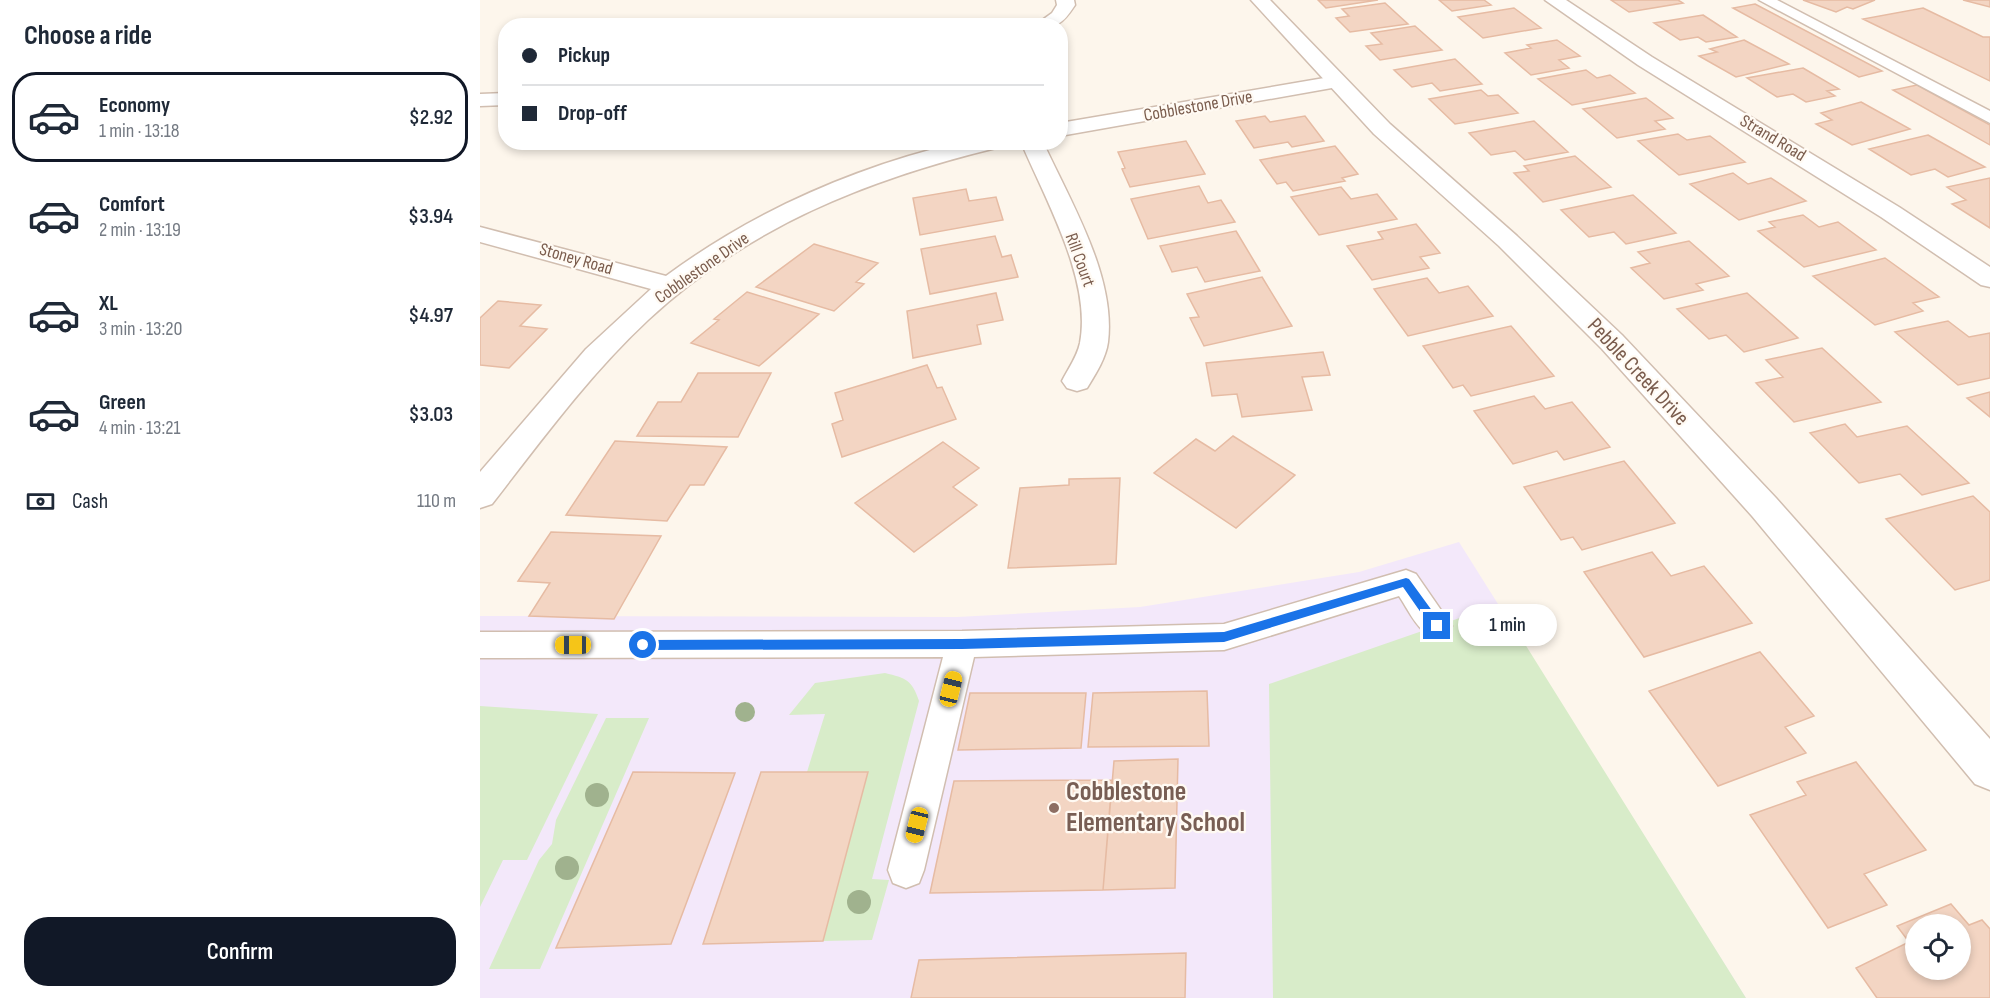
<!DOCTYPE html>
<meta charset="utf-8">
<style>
body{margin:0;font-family:"Sofia Sans Condensed",sans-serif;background:#f2f2f3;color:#1f2937;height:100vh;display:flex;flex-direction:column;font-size:22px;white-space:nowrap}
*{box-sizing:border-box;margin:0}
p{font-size:20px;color:#747a83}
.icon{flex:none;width:33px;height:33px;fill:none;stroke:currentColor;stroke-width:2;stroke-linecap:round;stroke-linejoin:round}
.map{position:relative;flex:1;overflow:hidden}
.sheet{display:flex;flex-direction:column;background:#fff;width:480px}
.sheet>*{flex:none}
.top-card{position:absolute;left:18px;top:18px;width:570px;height:132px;border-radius:24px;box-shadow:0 3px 9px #0003;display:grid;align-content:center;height:132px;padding:0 24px;background:#fff}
.fabs{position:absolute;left:1425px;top:914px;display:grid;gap:12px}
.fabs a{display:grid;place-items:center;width:66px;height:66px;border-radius:50%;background:#fff;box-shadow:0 3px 9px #0003;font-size:30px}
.end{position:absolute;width:27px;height:27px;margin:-14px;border:8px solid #1a73e8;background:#fff;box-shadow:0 0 0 3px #fff}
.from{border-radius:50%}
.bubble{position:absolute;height:42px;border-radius:21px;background:#fff;box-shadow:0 3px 9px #0003;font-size:20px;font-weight:600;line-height:42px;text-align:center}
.car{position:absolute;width:18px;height:36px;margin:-18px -9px;border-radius:8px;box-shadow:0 0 4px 2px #0007;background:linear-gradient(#f5c518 24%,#345 0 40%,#f5c518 0 76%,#345 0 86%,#f5c518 0)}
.top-card b{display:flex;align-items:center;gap:21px;height:57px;font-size:22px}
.top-card b+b{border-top:2px solid #e0e1e3}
.top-card i{width:15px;height:15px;background:#1f2937}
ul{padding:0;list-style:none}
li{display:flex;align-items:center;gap:18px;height:90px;margin:0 12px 9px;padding:0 12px;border:3px solid transparent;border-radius:24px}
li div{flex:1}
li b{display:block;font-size:22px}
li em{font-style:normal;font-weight:600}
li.selected{border-color:#111827}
li>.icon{width:54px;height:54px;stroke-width:1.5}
h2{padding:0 24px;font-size:27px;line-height:72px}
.pay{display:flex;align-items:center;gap:15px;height:66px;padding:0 24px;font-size:22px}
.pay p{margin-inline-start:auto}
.button{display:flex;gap:12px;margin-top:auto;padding:12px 24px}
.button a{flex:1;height:69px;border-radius:24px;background:#111827;color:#fff;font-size:24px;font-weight:600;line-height:69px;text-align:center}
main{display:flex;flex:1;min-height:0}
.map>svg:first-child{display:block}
.education{fill:#f3e8fa}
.green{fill:#d8ecc9}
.building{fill:#f3d5c3;stroke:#e6bba3;stroke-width:1.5;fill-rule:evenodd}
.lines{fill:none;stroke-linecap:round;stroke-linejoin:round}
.service-casing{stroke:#d1beb0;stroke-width:3}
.minor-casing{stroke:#d1beb0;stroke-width:3}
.tertiary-casing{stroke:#d1beb0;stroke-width:3}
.service{fill:#fff;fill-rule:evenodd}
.minor{fill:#fff;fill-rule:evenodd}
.tertiary{fill:#fff;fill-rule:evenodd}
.tree{fill:#a0b28e}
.route{fill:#1a73e8}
.education-dot{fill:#8d6e63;stroke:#fffaf3;stroke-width:2}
.labels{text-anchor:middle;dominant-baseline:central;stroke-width:4.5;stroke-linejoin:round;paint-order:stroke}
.far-street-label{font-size:18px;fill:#7a5c4d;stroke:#fffaf3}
.street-label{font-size:22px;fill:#7a5c4d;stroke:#fffaf3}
.near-education-label{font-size:27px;font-weight:bold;fill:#785e54;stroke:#fffaf3;text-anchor:start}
</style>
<main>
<section class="sheet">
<h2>Choose a ride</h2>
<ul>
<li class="selected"><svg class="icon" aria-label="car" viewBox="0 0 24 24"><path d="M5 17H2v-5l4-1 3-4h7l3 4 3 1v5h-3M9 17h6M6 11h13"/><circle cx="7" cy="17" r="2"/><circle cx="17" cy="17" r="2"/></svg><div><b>Economy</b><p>1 min · 13:18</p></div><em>$2.92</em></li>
<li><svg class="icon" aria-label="car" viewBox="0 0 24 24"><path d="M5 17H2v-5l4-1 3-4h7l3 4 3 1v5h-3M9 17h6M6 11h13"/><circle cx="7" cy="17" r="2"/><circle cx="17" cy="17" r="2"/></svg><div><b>Comfort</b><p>2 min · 13:19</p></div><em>$3.94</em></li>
<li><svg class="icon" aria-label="car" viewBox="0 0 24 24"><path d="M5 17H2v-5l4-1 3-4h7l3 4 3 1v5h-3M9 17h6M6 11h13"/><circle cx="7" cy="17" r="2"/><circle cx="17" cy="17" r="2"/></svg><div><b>XL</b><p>3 min · 13:20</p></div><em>$4.97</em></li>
<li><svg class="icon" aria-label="car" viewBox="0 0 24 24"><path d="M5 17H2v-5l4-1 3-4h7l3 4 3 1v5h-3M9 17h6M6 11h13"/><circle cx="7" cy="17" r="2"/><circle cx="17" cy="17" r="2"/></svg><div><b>Green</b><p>4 min · 13:21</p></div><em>$3.03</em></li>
</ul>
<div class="pay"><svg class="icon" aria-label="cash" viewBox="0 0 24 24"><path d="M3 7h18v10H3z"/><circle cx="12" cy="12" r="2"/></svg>Cash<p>110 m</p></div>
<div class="button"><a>Confirm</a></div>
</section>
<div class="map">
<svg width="1510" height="998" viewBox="0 0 1510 998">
<rect width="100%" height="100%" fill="#fdf6ec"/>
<path class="education" d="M979,542L1266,998H0V616L477,617L660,607L879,572Z"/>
<path class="green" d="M1020,604L1266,998H793L789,684Z
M405,673C426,678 432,680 439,701L392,879L409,880L392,940L343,941L388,772H327L345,714L309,715L335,683Z
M0,706L118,714L47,860H23L0,907Z
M126,718H169L60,969H9L59,860L72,844L76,820Z"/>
<path class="building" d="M838,0H898L846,8Z
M959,0H1004L1011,5L972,11Z
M1131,0H1198L1203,3L1149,12Z
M1323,0H1395L1373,9L1367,7L1356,12Z
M1483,0H1510V7Z
M905,3L928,24L870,32L856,18L869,16L862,9Z
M1275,4L1402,71L1379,77L1253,8Z
M1034,8L1061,28L1003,38L978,17Z
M1443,8L1503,37H1510V81L1383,19Z
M1223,15L1257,37L1226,42L1218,37L1200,40L1174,23Z
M935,26L962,50L900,60L886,46L902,44L891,33Z
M1077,40L1100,56L1079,60L1089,68L1051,75L1025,53L1051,48L1047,45Z
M1264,40L1309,64L1256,77L1219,56L1237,52L1230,49Z
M975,59L1002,84L960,91L952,83L932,87L914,70Z
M1323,68L1359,89L1347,91L1355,96L1326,102L1313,94L1297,97L1267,78Z
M1106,70L1117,78L1130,75L1155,93L1092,105L1058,79Z
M1437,85L1510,125V145L1413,90Z
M1001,90L1008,96L1018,95L1038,113L975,124L949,99Z
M1166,98L1193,118L1175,121L1185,129L1137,138L1103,109Z
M1381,102L1430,129L1372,145L1336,124L1352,120L1341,113Z
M785,116L790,122L825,116L844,141L812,147L808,142L774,148L756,121Z
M1054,121L1088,152L1045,160L1035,151L1011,155L989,133Z
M1198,134L1207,140L1230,136L1265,162L1199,175L1158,141Z
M1448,135L1505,167L1468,177L1455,169L1431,175L1389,149Z
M706,141L725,174L650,187L642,169L645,168L638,152Z
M855,146L878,174L862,178L865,181L813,191L806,182L797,184L780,160Z
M1095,156L1131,187L1063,202L1034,173L1049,171L1044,166Z
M1253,173L1268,184L1291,178L1326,201L1259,220L1210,184Z
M1510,178V228L1472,204L1486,200L1467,187Z
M719,186L728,203L741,200L755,222L668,239L651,199Z
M861,187L871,199L897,194L917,219L839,235L811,197Z
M486,189L489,201L516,197L523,220L440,235L433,198Z
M1153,195L1196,233L1146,244L1134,232L1109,237L1081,210Z
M1323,215L1339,227L1358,222L1396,250L1324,267L1278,231L1295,227L1289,222Z
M936,224L960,253L940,257L949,268L892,280L867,246L903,239L898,232Z
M756,231L780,271L725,282L717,267L692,272L680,246Z
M515,236L522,257L531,255L538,277L450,294L441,249Z
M1209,241L1249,276L1216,284L1223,290L1184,299L1151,268L1170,263L1158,252Z
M334,244L398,263L376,282L384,284L354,311L276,287Z
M1405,258L1459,297L1433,303L1443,311L1395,325L1333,276Z
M782,277L812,326L724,346L710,318L719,317L707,294Z
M947,278L959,293L988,286L1013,316L928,336L894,289Z
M267,292L339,314L279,366L211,343L239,320L234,319Z
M516,293L523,320L497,325L501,344L433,358L427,311Z
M1267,293L1318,338L1264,352L1246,335L1229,339L1197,309Z
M18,301L61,305L40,326L67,329L29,368L0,365V318Z
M1468,321L1489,337L1510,333V378L1478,385L1415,332Z
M1031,326L1074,376L991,396L983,385L973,388L943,346Z
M1342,348L1401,402L1314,422L1276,383L1303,377L1286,360Z
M843,352L850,375L822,377L832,410L762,417L757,394L732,396L726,363Z
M447,365L457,388L462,387L476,419L362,457L352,424L363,420L355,393Z
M218,373H291L258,437L157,436L178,402H201Z
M1510,392V417L1487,398Z
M1054,396L1065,409L1092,402L1130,447L1084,460L1077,451L1033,464L994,411Z
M1365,424L1377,437L1427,426L1489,483L1442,495L1420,474L1379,483L1330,433Z
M753,436L815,475L756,528L674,473L716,439L735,451Z
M135,441L247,447L224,485H210L187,521L86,515Z
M463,442L499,468L473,487L497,505L434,552L375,503Z
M1144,461L1195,523L1102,550L1093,537L1081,540L1044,487Z
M640,478L636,564L528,568L540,488L589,485V479Z
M1493,496L1510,512V580L1475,590L1406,519Z
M71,532L181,536L134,619L49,616L70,583L38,581Z
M1172,552L1191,576L1224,566L1272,623L1164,657L1104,572Z
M1280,652L1334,716L1305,727L1326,753L1238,786L1169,691Z
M727,691L729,746L608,747L613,693Z
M490,693H606L601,748L478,750Z
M698,759L695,888L623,890L634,761Z
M1376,762L1446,850L1384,874L1407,905L1348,928L1270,815L1326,795L1317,782Z
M153,772L255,773L191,944L76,948Z
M281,772H388L343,941L223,944Z
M632,780L623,890L450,893L474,781Z
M1471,904L1489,925L1502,920L1510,929V998H1397L1376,968L1429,942L1417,926ZM1436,924H1480V969H1436Z
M706,953L705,998H431L439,960Z"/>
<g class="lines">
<defs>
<path id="service" d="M1279,0H1297L1510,111V123Z
M926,570L936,574L972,626L968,635C942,644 932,615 919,596L744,650L494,657L444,870L439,883L426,888L413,883L408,870L463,657L0,658V632L482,631L744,624Z"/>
<path id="minor" d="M576,0H594L595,5C581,26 579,26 554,26L572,13L577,5Z
M771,0H790L910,124L1037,236L1142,335L1296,498L1510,739V790L1495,784L1272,516L1122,349L1019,246L894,134Z
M1065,0H1086L1172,57L1419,207L1510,267V287L1501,285L1401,217L1158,65Z
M26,93V105L0,106V94Z
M541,142H563C590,201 636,276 628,342C626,358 615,375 607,388L597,391L587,388L582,381C588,369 597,357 600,343C612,280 565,199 541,142Z"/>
<path id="tertiary" d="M856,76L863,78L866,82L863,86L580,136V123Z
M481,142H523L520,147C388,179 269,226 168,320C109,375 61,441 12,504L0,508V472L106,349L171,289L0,242V227L186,276C274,211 375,167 481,142Z"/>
</defs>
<use href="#service" class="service-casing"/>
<use href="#minor" class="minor-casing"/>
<use href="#tertiary" class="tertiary-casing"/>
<use href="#service" class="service"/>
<use href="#minor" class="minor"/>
<use href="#tertiary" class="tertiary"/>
</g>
<g class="tree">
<circle cx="265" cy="712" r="10"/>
<circle cx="117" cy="795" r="12"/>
<circle cx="87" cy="868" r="12"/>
<circle cx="379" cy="902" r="12"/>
</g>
<path class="route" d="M926,578L929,579L961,623V630H953L923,587L744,642L482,649L163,650L158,645L163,640L482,639L744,632Z"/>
<circle class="education-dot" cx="574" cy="808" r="6"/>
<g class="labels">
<g class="far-street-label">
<text transform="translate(718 106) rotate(-10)">Cobblestone Drive</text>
<text transform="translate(1293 138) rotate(31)">Strand Road</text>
<text transform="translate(96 259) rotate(16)">Stoney Road</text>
<text transform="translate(600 260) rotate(70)">Rill Court</text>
<text transform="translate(222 268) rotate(-35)">Cobblestone Drive</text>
</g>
<g class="street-label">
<text transform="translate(1158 372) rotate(47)">Pebble Creek Drive</text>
</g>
<g class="near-education-label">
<text x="586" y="792">Cobblestone<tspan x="586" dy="31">Elementary School</tspan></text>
</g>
</g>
</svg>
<div class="fabs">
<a><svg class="icon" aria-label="locate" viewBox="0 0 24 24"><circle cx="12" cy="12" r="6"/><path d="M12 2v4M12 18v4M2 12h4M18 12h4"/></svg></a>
</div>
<i class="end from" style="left:163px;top:645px"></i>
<i class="end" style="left:957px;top:626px"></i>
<div class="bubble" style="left:978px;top:604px;width:99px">1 min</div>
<i class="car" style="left:93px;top:645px;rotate:270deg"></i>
<i class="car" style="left:471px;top:689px;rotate:14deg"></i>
<i class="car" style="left:437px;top:825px;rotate:194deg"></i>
<div class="top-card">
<b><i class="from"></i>Pickup</b>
<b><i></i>Drop-off</b>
</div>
</div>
</main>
